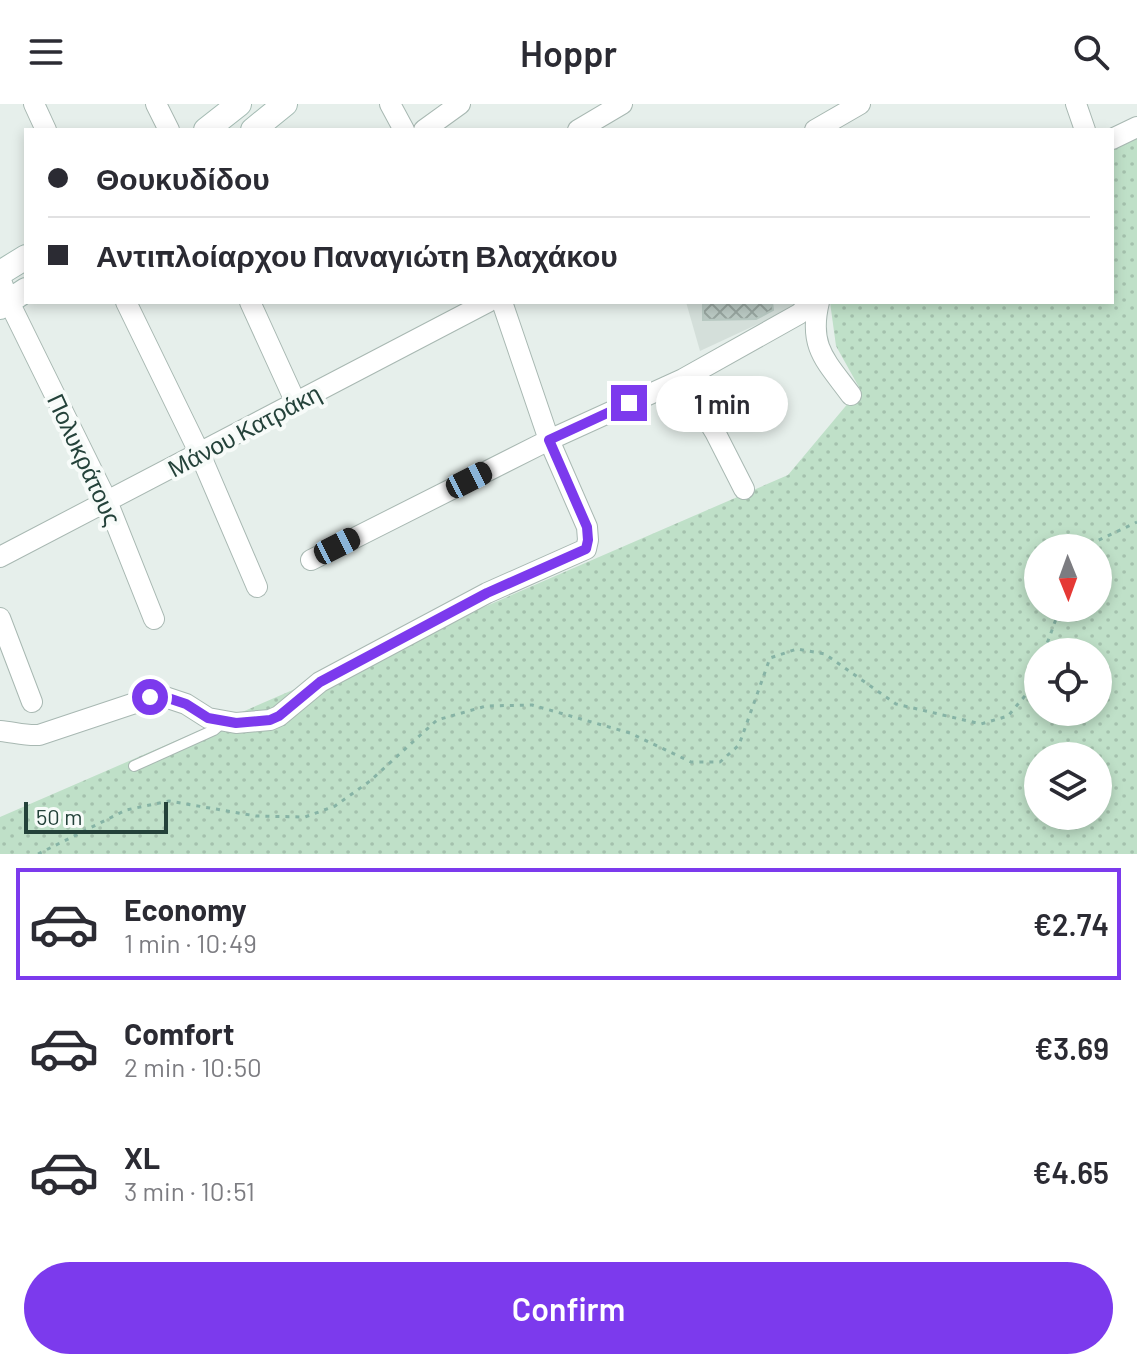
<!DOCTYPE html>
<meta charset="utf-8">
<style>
body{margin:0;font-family:Barlow,sans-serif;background:#f7f7f7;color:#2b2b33;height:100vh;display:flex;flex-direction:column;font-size:30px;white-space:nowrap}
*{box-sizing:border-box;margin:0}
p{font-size:26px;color:#7c7c81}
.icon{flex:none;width:44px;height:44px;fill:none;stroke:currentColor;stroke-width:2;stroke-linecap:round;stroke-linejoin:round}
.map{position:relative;height:750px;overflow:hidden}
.drawer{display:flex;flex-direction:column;background:#fff;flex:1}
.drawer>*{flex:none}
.hud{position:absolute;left:24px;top:24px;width:1090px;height:176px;border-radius:0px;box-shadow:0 4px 12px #0003;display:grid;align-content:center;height:176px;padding:0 24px;background:#fff}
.needle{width:52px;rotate:179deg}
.tools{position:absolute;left:1024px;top:430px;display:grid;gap:16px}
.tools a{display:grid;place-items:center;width:88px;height:88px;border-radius:50%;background:#fff;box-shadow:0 4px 12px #0003;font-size:40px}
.scale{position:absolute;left:24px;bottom:20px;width:144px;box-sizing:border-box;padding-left:8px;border:4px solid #24423a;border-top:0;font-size:22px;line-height:28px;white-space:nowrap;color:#24423a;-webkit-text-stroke:6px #f7fbf9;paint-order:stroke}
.end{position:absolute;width:36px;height:36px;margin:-18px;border:10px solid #7c3aed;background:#fff;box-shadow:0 0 0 4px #fff}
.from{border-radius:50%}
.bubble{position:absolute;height:56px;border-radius:28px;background:#fff;box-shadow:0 4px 12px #0003;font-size:26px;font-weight:600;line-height:56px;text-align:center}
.car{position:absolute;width:24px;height:48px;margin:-24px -12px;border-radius:10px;box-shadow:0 0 6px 2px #0007;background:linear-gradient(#222 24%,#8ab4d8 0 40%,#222 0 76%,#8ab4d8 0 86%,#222 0)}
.hud b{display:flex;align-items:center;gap:28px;height:76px;font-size:30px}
.hud b+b{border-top:2px solid #e1e1e2}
.hud i{width:20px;height:20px;background:#2b2b33}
ul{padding:14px 0 0;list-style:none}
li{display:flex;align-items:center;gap:24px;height:112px;margin:0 16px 12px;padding:0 8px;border:4px solid transparent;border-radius:0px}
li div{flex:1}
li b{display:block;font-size:30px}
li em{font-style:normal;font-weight:600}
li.active{border-color:#7c3aed}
li>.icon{width:72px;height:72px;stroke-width:1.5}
.primary-button{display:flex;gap:16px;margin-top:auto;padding:16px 24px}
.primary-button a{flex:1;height:92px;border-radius:48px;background:#7c3aed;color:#fff;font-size:32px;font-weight:600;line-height:92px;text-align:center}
header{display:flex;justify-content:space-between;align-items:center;height:104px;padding:0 24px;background:#fff;font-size:36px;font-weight:600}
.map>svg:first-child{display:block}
.built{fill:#d4dfda}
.grass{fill:url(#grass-dots);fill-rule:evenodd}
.building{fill:url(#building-cross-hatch);stroke:#b8c9c2;stroke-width:2}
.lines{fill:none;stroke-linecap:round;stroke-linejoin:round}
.lane-casing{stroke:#a8b8b2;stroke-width:12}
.street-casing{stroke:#a8b8b2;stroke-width:22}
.secondary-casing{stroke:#a4bbb3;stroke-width:26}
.path{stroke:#86b3a5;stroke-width:3;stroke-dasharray:4 6;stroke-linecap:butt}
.lane{stroke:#fff;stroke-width:10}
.street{stroke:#fff;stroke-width:20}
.secondary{stroke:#fff;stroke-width:24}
.route{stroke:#7c3aed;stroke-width:10}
.labels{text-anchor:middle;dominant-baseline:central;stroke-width:8;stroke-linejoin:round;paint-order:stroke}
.street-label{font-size:24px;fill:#24423a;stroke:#f7fbf9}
</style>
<header><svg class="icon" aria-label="menu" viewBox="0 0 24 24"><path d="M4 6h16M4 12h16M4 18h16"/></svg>Hoppr<svg class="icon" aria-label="search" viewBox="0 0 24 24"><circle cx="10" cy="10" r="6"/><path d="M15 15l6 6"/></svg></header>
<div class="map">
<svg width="1137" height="750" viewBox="0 0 1137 750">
<defs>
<pattern id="grass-dots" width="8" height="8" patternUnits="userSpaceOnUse" patternTransform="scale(2)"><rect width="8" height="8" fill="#bfe0c8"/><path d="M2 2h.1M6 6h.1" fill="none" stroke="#a4c1ad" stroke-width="1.8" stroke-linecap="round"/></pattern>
<pattern id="building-cross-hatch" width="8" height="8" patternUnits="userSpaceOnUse" patternTransform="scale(2)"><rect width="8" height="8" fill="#bbcac4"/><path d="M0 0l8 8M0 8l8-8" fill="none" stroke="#98a6a0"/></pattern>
</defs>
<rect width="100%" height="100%" fill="#e6efeb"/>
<path class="built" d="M686,198H805L700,247Z"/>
<path class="grass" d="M1137,30V750H0V713L788,371L860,285L836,242L830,198H1112V44ZM1038,444H1098V504H1038ZM1038,548H1098V608H1038ZM1038,652H1098V712H1038Z"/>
<path class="building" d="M703,198H772L773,206L756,215L703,216Z"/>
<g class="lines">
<defs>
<path id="lane" d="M134,662L214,626L223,618"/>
<path id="street" d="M34,0L46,26
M156,0L169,26
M390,0L404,26
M1076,0L1085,26
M424,26L460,0
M578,26L622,0
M815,26L860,0
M1112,35L1137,23
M0,174L9,198L107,397L154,515
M126,198L200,350L257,483
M250,198L296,299
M819,198C808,243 826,257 851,291
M683,275L715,328L744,385
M0,453L488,198
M311,456L549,336L683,275L799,210L812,198
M0,514L32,598
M0,627C13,628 25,632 39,631L159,591L186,600L208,614L236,619L270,616L279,612L320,578L487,489L586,445L588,436L587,423L549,336L502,198"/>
<path id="secondary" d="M206,26L239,0
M253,26L285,0
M0,169L26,153
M0,203L26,186"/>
</defs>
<use href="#lane" class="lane-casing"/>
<use href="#street" class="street-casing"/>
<use href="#secondary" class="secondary-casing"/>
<path class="path" d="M1093,444L1097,437L1137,418
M1044,548L1060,504
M38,750L126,706L169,697L256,712L305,713L335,702L370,677L437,616L486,602L532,601L630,629L691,658H720L739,641L770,554L797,545L825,550L896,600L981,620L1008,612L1029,587L1038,563"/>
<use href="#lane" class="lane"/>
<use href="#street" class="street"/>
<use href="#secondary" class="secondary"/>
</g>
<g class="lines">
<path class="route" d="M150,593L159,591L186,600L208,614L236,619L270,616L279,612L320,578L487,489L586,445L588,436L587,423L549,336L629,299"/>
</g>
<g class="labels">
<g class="street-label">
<text transform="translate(244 326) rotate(-28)">Μάνου Κατράκη</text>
<text transform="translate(85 355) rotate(65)">Πολυκράτους</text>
</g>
</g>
</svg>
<div class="tools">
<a><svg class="needle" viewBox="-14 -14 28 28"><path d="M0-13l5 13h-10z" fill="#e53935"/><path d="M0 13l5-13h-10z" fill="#7c7c81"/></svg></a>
<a><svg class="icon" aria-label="locate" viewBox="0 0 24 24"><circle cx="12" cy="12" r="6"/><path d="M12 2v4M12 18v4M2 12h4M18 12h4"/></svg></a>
<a><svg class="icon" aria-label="layers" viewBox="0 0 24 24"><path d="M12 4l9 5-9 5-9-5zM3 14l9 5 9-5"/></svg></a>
</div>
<div class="scale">50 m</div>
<i class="end from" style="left:150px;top:593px"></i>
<i class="end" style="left:629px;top:299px"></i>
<div class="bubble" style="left:656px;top:272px;width:132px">1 min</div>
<i class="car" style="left:469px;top:376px;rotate:63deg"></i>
<i class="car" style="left:337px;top:442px;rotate:63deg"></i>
<div class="hud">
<b><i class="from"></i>Θουκυδίδου</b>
<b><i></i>Αντιπλοίαρχου Παναγιώτη Βλαχάκου</b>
</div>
</div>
<section class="drawer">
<ul>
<li class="active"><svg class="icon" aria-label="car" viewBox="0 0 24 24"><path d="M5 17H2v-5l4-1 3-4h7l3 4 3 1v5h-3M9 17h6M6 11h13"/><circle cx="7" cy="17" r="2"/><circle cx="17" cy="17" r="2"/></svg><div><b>Economy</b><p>1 min · 10:49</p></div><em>€2.74</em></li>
<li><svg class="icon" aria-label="car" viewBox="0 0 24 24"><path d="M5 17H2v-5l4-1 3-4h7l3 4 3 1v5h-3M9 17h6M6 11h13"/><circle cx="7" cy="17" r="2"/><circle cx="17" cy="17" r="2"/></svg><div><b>Comfort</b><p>2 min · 10:50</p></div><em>€3.69</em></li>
<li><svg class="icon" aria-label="car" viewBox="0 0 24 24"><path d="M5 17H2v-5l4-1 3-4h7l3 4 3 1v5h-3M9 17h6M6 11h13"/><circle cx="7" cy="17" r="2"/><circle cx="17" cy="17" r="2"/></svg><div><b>XL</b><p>3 min · 10:51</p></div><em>€4.65</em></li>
</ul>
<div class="primary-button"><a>Confirm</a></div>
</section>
